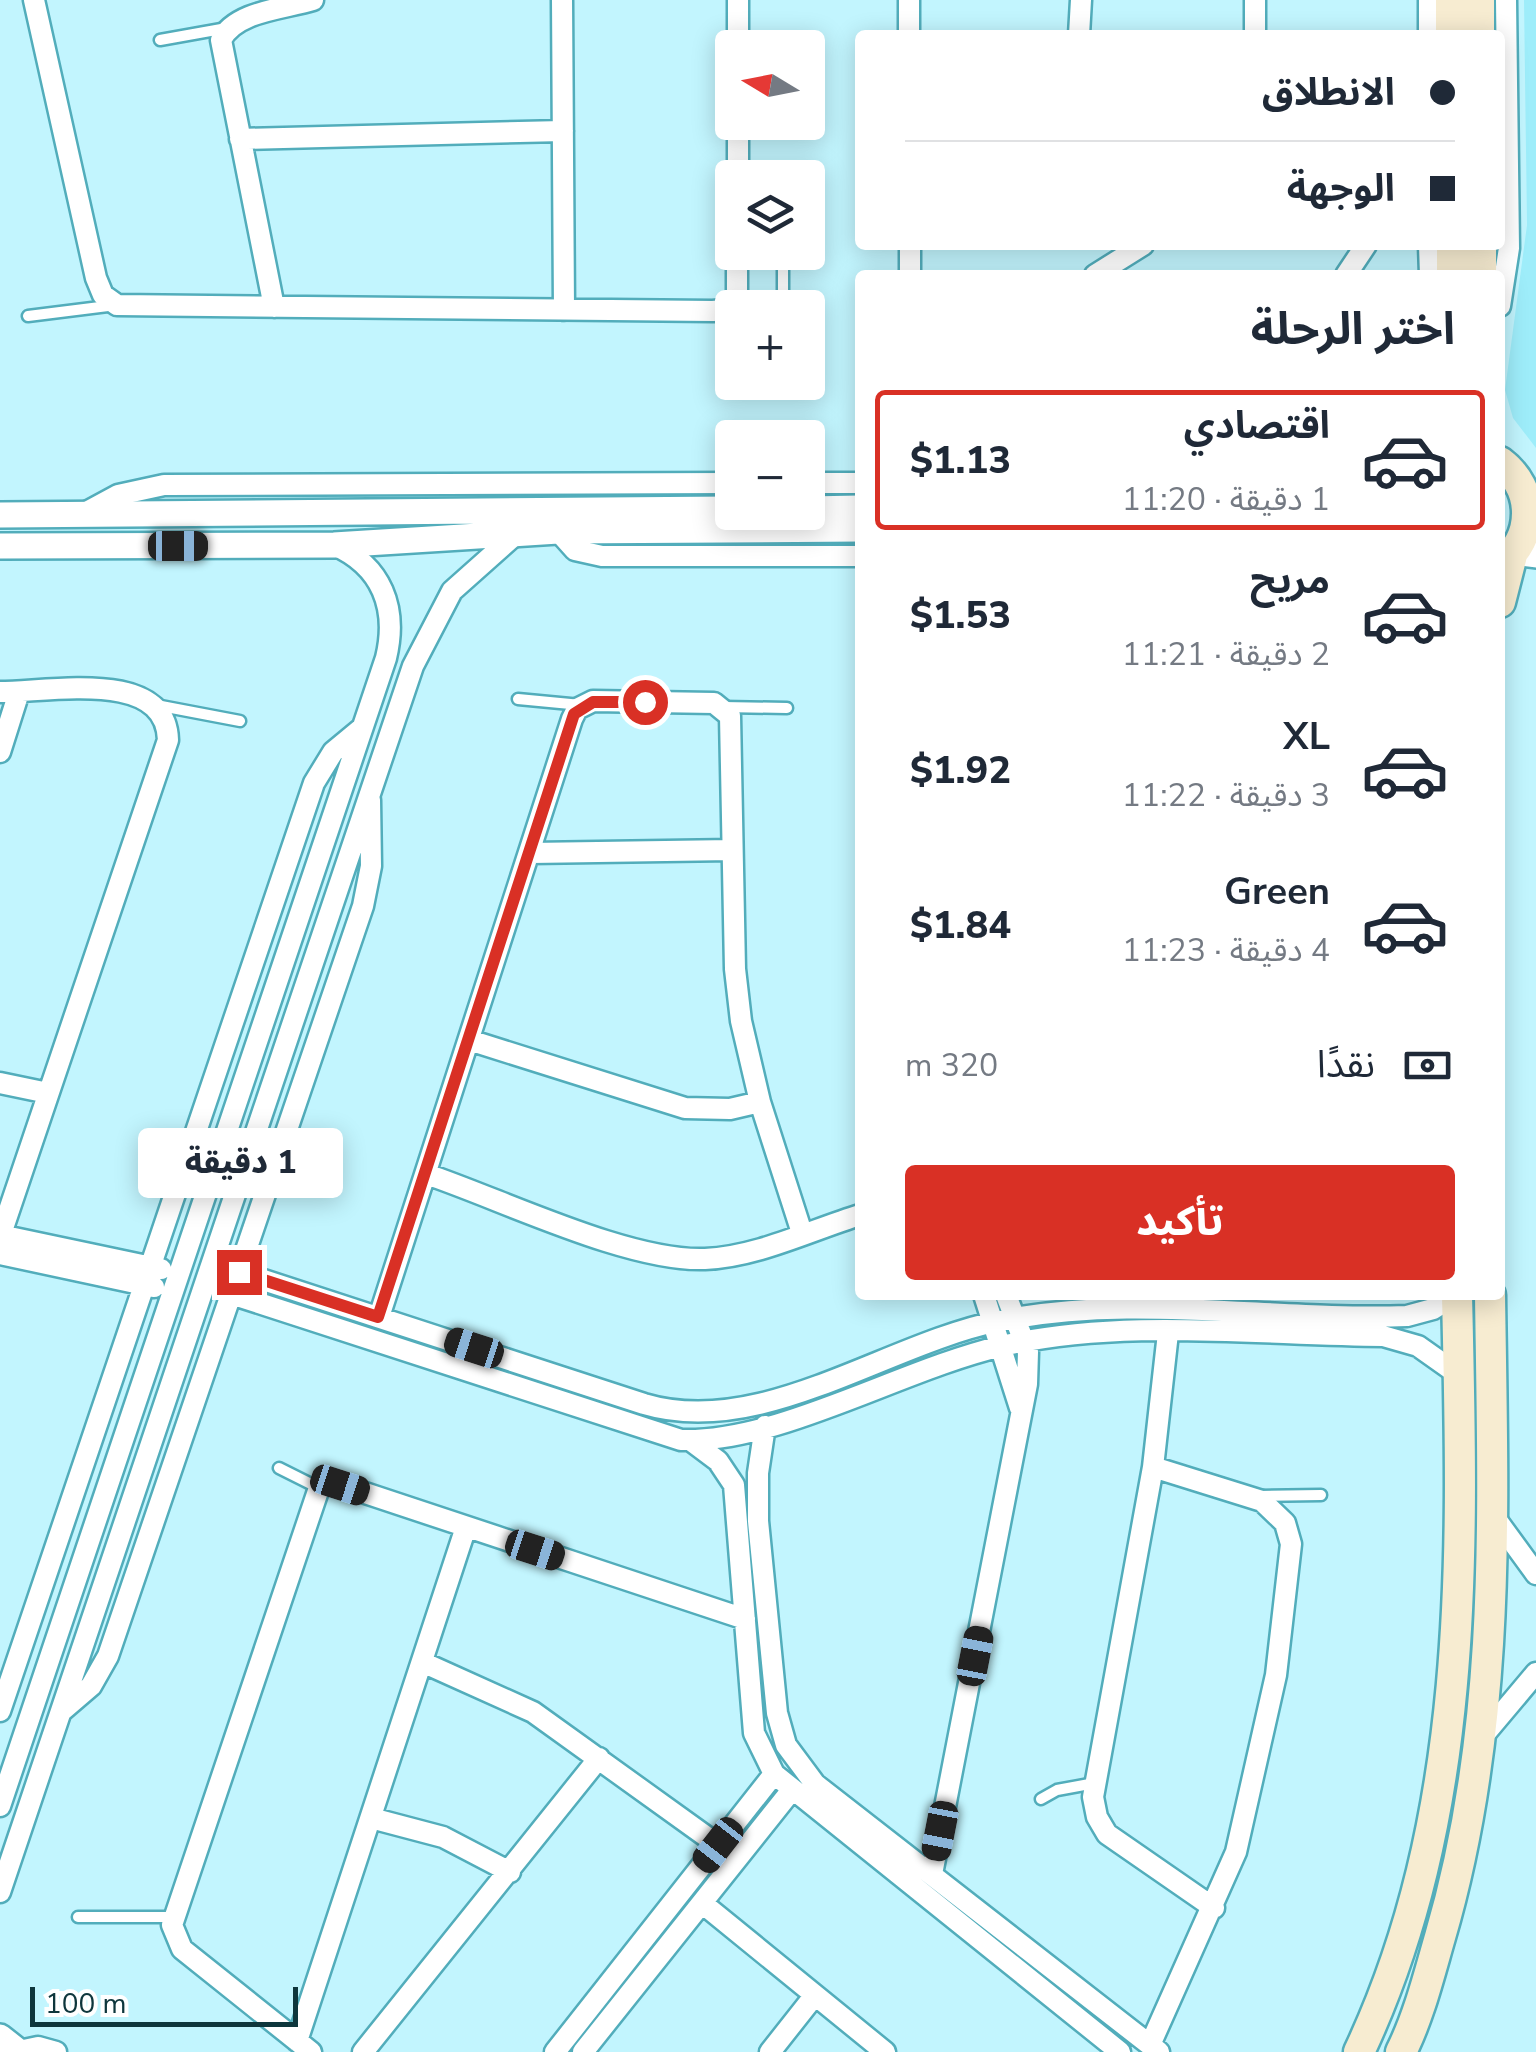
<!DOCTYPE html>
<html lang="ar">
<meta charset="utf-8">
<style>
body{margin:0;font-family:"Nunito Sans","Noto Sans Arabic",sans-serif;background:#f6f6f7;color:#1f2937;direction:rtl;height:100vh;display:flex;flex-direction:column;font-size:38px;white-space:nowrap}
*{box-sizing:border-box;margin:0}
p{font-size:32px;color:#747a83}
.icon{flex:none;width:55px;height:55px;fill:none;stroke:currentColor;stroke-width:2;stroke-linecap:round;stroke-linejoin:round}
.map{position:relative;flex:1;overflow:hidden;direction:ltr}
.drawer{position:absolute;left:855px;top:270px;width:650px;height:1030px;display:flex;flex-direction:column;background:#fff;border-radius:10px;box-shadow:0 5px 25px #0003;direction:rtl}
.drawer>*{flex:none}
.top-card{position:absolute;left:855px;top:30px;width:650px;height:220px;border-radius:10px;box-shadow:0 5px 25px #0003;direction:rtl;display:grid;align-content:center;height:220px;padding:0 50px;background:#fff}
.needle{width:65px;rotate:280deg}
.buttons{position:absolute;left:715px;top:30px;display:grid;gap:20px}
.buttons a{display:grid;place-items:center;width:110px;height:110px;border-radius:10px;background:#fff;box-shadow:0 5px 25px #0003;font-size:50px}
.scale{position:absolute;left:30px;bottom:25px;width:268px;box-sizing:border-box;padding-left:10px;border:5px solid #0e363c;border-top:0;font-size:28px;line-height:35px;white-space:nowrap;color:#0e363c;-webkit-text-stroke:8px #fff;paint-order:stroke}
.end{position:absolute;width:45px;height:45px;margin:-22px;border:12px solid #d93025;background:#fff;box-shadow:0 0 0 5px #fff}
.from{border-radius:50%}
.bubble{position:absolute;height:70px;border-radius:10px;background:#fff;box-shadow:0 5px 25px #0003;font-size:32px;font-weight:800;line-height:70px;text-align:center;direction:rtl}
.car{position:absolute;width:30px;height:60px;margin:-30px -15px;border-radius:12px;box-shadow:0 0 8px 2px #0007;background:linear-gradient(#222 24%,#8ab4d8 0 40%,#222 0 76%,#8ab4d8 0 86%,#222 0)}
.top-card b{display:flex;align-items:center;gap:35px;height:95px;font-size:38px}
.top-card b+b{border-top:2px solid #e0e1e3}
.top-card i{width:25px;height:25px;background:#1f2937}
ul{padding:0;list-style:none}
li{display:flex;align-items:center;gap:30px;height:140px;margin:0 20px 15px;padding:0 30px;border:5px solid transparent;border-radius:10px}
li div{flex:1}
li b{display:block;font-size:38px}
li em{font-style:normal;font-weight:800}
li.selected{border-color:#d93025}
li>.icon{width:90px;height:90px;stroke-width:1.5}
h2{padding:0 50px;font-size:45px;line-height:120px}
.pay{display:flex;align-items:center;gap:25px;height:110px;padding:0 50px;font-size:38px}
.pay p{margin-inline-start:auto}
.cta{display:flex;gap:20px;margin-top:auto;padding:20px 50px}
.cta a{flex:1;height:115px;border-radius:10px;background:#d93025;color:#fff;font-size:40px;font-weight:800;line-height:115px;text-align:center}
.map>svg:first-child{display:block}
.built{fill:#9eedfa}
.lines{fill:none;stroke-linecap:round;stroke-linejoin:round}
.service-casing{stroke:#52adbb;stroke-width:15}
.minor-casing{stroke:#52adbb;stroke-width:25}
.tertiary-casing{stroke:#52adbb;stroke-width:30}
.secondary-casing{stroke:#52adbb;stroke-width:35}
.service{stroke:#fff;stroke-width:10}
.minor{stroke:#fff;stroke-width:20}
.tertiary{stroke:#fff;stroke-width:25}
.secondary{stroke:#f7ecd1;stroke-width:30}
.route{stroke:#d93025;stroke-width:12}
</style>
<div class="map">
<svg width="1536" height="2052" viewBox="0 0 1536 2052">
<rect width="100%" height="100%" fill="#c2f5fe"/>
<path class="built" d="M1524,0H1536V448L1513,418L1505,390L1527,225Z"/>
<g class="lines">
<defs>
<path id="service" d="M160,40L227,28
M783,308V253
M28,316L116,305
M518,699L581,705
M156,705L240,721
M723,707L787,708
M279,1468L319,1488
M1261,1496L1321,1495
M1041,1799L1057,1790L1095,1783
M78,1917H173"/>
<path id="minor" d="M34,0L96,278L103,295L117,305L713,311L723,310L737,295V252
M562,0L564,310
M909,0V35
M1079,35L1081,0
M1255,35V0
M1429,35V0
M738,48V0
M240,139L563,131
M738,178V122
M910,245V275
M1429,245L1430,275
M1095,275L1143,245
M1346,275L1366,245
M1500,306L1509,248L1506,0
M274,307L221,40C235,11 284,9 313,0
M808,483H860
M81,515L118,495L164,485L732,483
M558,531L575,550L602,556H860
M0,692C50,692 166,668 168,740L0,1237
M0,752L19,692
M531,853L732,850
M469,1040L685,1108L730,1109L760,1102
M0,1083L48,1093
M426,1174C501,1199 628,1262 705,1259C757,1257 811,1230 860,1215
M0,1235L161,1269
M0,1254L154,1287
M239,1272L644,1404C761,1439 885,1344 999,1321C1133,1293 1272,1321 1407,1316L1433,1309L1455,1295
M231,1294L681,1440C779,1443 902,1369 1002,1346C1124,1318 1258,1335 1383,1336L1418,1346L1459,1375
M984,1295L1020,1408
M379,1317L572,719L577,709L593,701L714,703L730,716L735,969L741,1021L760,1102L802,1233
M1168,1333L1153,1467L1093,1797L1097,1817L1107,1834L1214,1908
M765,1426L758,1473V1521L777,1713L786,1745L815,1784L1159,2052
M690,1440L718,1461L734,1485L754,1733L774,1774L1120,2052
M1493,1515L1536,1574
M422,1662L533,1712L718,1845
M63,1710L91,1686L108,1656L363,906L371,866L370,800
M0,1711L314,783L333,752L362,728
M1483,1736L1536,1673
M0,1806L386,658C398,608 382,566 334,545
M371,1818L443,1837L510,1872
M932,1874L1027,1384L1028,1352L1006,1295
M0,1892L413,666L452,591L516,534
M702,1903L885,2052
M297,2041L466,1527
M1150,2045L1236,1852L1276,1675L1291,1544L1285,1523L1262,1501L1153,1467
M19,2051L38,2047L56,2052
M311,2052L182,1949L172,1925L319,1488L328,1483L341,1485L745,1619
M363,2052L599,1758
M555,2052L774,1774
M583,2052L791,1791
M770,2052L815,1995"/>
<path id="tertiary" d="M808,509L860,508
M0,515L732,509
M0,546L334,545L558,531L860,529
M1515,552L1536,555
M0,2037L19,2052"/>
<path id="secondary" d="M1451,0V35
M1479,0V35
M1452,245V275
M1481,245V275
M1500,462C1536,489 1536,537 1500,565
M1500,602L1512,555
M1359,2052C1471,1814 1463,1551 1457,1295
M1401,2052C1419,2016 1429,1975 1440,1937C1502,1726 1493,1512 1490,1295"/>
</defs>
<use href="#service" class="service-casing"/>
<use href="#minor" class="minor-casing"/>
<use href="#tertiary" class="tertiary-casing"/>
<use href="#secondary" class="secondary-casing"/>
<use href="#service" class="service"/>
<use href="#minor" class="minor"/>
<use href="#tertiary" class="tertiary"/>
<use href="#secondary" class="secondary"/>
</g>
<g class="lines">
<path class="route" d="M239,1272L378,1317L574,714L593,702H645"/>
</g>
</svg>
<div class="buttons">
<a><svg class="needle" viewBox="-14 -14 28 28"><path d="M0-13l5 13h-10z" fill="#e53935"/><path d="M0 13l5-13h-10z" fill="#747a83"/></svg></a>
<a><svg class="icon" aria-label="layers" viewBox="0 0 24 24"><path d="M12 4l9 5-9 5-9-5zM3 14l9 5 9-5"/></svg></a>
<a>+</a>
<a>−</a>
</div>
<div class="scale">100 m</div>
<i class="end from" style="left:645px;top:702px"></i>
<i class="end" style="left:239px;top:1272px"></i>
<div class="bubble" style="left:138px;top:1128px;width:205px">1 دقيقة</div>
<i class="car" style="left:178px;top:546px;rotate:90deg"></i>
<i class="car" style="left:474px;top:1348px;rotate:288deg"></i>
<i class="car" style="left:340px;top:1485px;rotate:108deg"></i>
<i class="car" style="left:535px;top:1550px;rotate:108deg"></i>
<i class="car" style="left:975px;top:1656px;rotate:11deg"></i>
<i class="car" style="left:940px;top:1831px;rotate:191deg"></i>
<i class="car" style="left:718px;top:1845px;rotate:218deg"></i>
<div class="top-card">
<b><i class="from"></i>الانطلاق</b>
<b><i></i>الوجهة</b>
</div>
<section class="drawer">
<h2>اختر الرحلة</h2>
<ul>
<li class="selected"><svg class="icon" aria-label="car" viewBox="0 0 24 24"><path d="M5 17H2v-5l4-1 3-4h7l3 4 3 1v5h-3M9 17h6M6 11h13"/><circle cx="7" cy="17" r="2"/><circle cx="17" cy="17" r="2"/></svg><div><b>اقتصادي</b><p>1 دقيقة · 11:20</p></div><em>$1.13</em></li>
<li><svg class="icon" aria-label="car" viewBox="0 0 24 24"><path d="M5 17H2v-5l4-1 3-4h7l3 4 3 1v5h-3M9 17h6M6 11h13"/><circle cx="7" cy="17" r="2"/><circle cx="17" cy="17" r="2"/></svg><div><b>مريح</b><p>2 دقيقة · 11:21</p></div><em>$1.53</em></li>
<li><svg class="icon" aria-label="car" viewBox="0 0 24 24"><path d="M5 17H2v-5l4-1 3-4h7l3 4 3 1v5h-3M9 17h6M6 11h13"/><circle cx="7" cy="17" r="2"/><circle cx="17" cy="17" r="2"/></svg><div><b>XL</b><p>3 دقيقة · 11:22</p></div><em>$1.92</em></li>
<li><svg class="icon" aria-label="car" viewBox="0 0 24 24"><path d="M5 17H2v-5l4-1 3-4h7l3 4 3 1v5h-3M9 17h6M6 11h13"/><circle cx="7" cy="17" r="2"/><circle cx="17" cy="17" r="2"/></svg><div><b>Green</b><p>4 دقيقة · 11:23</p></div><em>$1.84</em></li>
</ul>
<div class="pay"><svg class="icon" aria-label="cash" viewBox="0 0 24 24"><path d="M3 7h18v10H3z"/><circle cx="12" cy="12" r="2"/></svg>نقدًا<p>320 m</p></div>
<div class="cta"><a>تأكيد</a></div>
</section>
</div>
